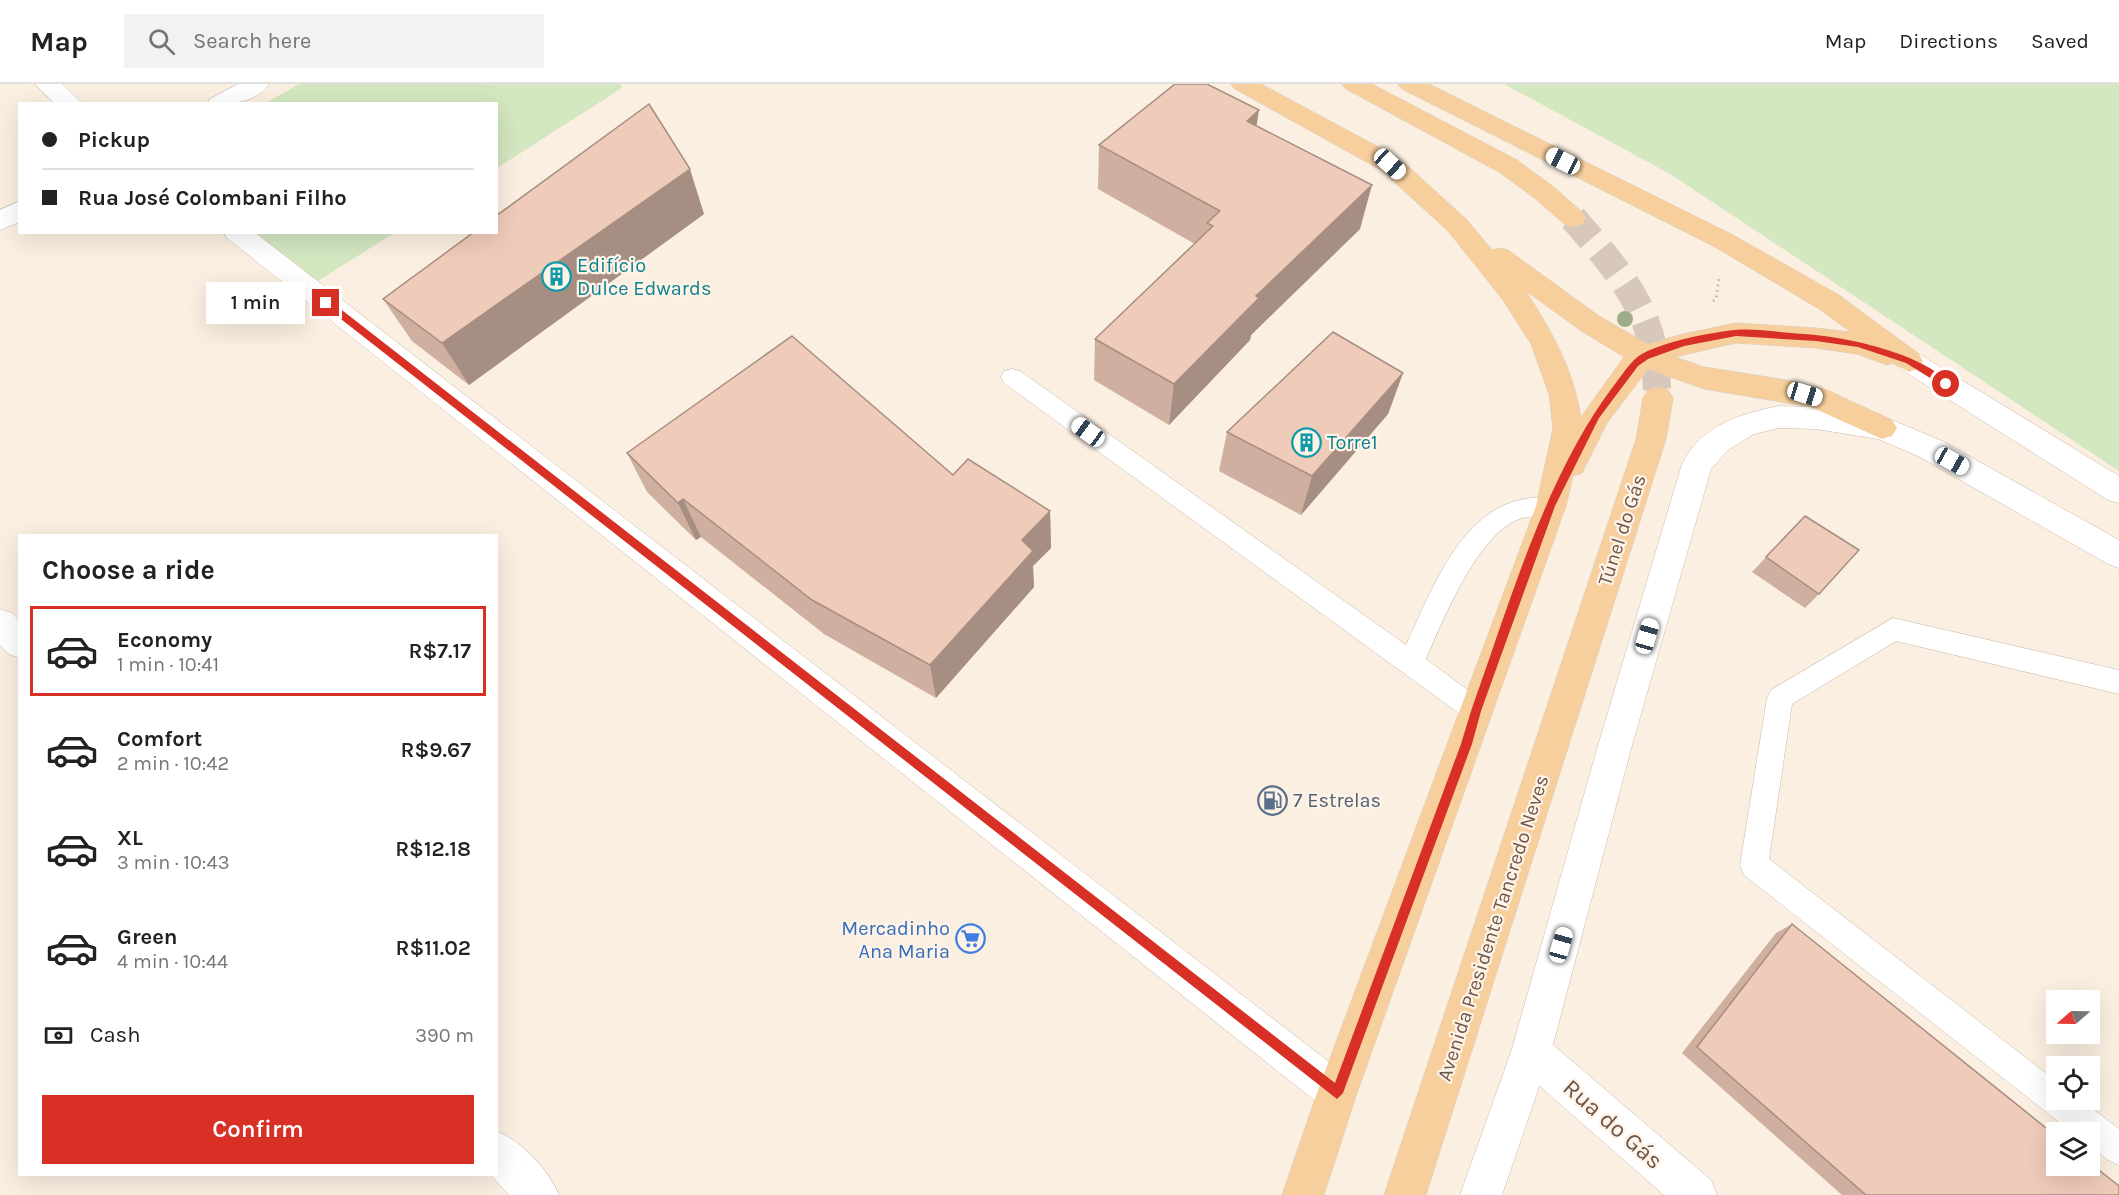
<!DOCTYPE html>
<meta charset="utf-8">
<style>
body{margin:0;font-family:Karla,sans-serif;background:#f2f2f2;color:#222;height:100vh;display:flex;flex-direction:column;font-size:22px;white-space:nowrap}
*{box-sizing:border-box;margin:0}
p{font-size:20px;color:#767676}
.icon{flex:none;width:33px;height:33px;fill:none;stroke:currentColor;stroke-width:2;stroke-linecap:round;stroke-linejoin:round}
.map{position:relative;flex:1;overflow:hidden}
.sheet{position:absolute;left:18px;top:450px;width:480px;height:642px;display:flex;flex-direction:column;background:#fff;border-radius:0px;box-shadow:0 6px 24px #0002}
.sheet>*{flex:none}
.top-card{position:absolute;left:18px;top:18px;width:480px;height:132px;border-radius:0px;box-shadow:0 6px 24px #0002;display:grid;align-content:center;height:132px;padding:0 24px;background:#fff}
.needle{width:39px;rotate:250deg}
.fabs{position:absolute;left:2046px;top:906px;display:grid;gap:12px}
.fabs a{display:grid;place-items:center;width:54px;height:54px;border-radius:0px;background:#fff;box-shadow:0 6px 24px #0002;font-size:30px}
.end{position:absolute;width:27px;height:27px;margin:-14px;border:8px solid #d93025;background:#fff;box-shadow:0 0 0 3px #fff}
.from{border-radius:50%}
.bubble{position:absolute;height:42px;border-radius:0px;background:#fff;box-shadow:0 6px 24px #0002;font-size:20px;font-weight:600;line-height:42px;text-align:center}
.car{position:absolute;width:18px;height:36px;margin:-18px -9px;border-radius:8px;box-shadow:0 0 4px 2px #0007;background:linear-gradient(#fff 24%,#345 0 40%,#fff 0 76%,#345 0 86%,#fff 0)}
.top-card b{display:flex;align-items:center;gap:21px;height:57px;font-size:22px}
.top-card b+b{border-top:2px solid #e0e0e0}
.top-card i{width:15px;height:15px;background:#222}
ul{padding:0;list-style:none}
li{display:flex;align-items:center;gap:18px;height:90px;margin:0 12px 9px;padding:0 12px;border:3px solid transparent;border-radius:0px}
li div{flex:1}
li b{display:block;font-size:22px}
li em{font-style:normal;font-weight:600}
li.on{border-color:#d93025}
li>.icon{width:54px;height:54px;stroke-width:1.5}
h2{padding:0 24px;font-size:27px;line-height:72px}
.pay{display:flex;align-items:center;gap:15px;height:66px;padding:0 24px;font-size:22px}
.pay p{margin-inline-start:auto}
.primary-button{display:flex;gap:12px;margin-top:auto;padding:12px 24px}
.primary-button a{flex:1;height:69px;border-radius:0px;background:#d93025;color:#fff;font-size:24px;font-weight:600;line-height:69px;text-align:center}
header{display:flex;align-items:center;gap:36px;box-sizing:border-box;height:84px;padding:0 30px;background:#fff;border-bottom:2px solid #e0e0e0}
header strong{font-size:28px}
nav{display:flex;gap:33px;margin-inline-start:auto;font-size:21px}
.search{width:420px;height:54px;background:#f2f2f2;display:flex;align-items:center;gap:15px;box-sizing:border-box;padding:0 21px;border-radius:0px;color:#767676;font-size:22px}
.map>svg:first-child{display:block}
.green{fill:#d3e7c1}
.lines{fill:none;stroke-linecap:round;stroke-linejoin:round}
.primary-tunnel{stroke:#d8c8bb;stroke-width:28;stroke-dasharray:28 14;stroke-linecap:butt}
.lane-casing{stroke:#cab6a8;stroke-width:1}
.street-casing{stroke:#cab6a8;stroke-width:1}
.secondary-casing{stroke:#d0b7a9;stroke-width:1}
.primary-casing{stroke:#d7cfcc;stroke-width:1}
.path{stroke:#d3af9e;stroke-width:3;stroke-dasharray:1.5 4;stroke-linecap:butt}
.lane{fill:#fff;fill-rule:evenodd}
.street{fill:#fff;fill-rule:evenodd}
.secondary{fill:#fff;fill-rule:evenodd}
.primary{fill:#f7cf9c;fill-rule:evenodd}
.tree{fill:#a0ac8a}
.wall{fill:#ceafa0}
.shaded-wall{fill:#a78e82}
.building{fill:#efcbba;stroke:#a78e82;stroke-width:1.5}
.route{fill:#d93025}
.labels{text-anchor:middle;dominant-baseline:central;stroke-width:4.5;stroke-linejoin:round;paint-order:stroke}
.culture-label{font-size:20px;fill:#0d838f;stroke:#fef3e7;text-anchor:start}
.street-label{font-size:20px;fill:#705549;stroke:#fef3e7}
.service-label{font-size:20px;fill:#4e5e75;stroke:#fef3e7;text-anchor:start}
.shop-label{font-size:20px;fill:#366cbe;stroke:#fef3e7;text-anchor:end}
.near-street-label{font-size:24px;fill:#705549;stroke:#fef3e7}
</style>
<header>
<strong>Map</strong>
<div class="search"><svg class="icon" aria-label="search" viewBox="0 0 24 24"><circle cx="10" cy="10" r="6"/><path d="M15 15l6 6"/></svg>Search here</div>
<nav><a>Map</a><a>Directions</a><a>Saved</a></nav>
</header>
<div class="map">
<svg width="2119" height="1111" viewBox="0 0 2119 1111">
<rect width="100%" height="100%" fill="#fbefe1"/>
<path class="green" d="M299,0H620L622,4L497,84L496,20L266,19Z
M1504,0H2119V387L1670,90Z
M244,149H394L307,204Z"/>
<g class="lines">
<path class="primary-tunnel" d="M1573,134C1604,170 1641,211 1652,259C1656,276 1656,296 1658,314"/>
<defs>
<path id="lane" d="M1012,285L1020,287L1406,561C1432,506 1462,420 1532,414C1542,413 1550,412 1559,415L1563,422L1559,429C1546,433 1531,431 1519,435C1477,451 1443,536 1426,575L1485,619L1489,627L1485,635L1476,639L1467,635L1004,299L1001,293L1004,287Z
M1893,534L2119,586V610L1896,557L1792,620L1769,775L2056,997V1016H2081L2119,1045V1081L2108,1076L2090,1062V1048H2072L1744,791L1740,781L1767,614L1771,606Z"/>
<path id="street" d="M35,0H62L83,20H55Z
M238,0H269C256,20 228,20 207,20L210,15Z
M20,117V138L0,146V126Z
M223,148H254L1351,995L1357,1009L1351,1023L1337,1029L1323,1023L227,154Z
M0,525L12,529L20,537V574L8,570L0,561Z
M1531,948L1545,954L1711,1096L1717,1111H1664L1517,982L1511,968L1517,954Z
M496,1047C522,1057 549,1086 559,1111H509L490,1090H496Z"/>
<path id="secondary" d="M1909,266L1919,270L2119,392V419L2108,416L1899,284L1895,277L1899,270Z
M1779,322L1816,323L1892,336L1942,357L2119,456V484L2108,480L1920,373L1878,355L1816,345L1779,344L1754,350L1728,366L1711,385L1631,665L1551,968L1502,1111H1460L1511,968L1597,665L1682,380C1702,341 1739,330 1779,322Z"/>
<path id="primary" d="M1231,0H1261L1399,74L1466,135L1492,166L1499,164L1508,166L1599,232L1648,260L1683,250L1736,239L1816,244L1851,248L1819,225L1715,163L1402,5L1398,0H1429L1733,151L1839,211L1919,270L1923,277L1919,284L1909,288L1892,279L1887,281L1857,270L1816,264L1736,259L1675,273L1704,283L1793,297L1827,306L1892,336L1897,344L1892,352L1882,355L1811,323L1704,305L1648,285L1607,339L1582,389L1573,392L1566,422L1357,1009L1324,1111H1282L1317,1009L1536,422L1553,344L1549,310L1531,260L1503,216L1448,147L1381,86L1235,5ZM1526,207L1580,246L1624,273L1581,333C1573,284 1552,248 1526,207Z
M1342,0H1372L1517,76L1555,104L1582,128L1586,134L1582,140L1573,143L1564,140L1537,116L1499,88L1346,5Z
M1658,303L1668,306L1673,314L1666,355L1426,1111H1384L1636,355L1643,314L1648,306Z"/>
</defs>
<use href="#lane" class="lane-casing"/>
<use href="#street" class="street-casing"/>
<use href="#secondary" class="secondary-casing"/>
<use href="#primary" class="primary-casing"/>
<path class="path" d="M1713,217L1716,215L1719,194"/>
<use href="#lane" class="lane"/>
<use href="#street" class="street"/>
<use href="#secondary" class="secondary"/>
<use href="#primary" class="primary"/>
</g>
<circle class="tree" cx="1625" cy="235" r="8"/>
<path class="wall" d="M1257,42L1360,145L1251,251L1250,256L1169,341L1094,296L1095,255L1195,160L1098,105L1099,61Z
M704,130L469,301L412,257L383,215Z
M1403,289L1388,330L1301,431L1219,387L1227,348Z
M627,369L953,391L1050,427L1051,464L1033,482L1034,503L936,614L824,550L701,453L696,456L647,408Z
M1805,432L1819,510L1805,524L1752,488Z
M1792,840L2119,1111H1842L1682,969L1776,849Z"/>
<path class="shaded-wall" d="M1259,26L1252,71L1247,37Z
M690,85L704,130L469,301L442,259Z
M1372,101L1360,145L1251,251L1250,256L1169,341L1174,300L1256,212Z
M1403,289L1388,330L1301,431L1312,392Z
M683,415L701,453L696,456L678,419Z
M1050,427L1051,464L1033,482L1034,503L936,614L930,581L1022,456Z"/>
<path class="building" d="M1175,0H1207L1259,26L1247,37L1372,101L1256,212L1259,214L1174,300L1095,255L1213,142L1207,139L1220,127L1099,61Z
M649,20L690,85L442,259L383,215L474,148H496V132Z
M1333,248L1403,289L1312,392L1227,348Z
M792,252L953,391L968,375L1050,427L1022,456L1033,467L930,581L812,516L683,415L678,419L627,369Z
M1805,432L1859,466L1819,510L1766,473Z
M1792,840L2056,1052V1082H2090V1079L2119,1102V1111H1866L1697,963Z"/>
<path class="route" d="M323,216H329L1335,999L1461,660L1471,627C1510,519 1545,392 1615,300C1623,290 1631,276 1642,270C1666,257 1708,249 1735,246C1756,244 1781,249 1803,250C1843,252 1923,269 1950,300L1943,302L1906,279L1858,263L1816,257L1736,252L1684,262L1648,275L1638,282L1599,334L1555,422L1481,627L1472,660L1343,1009L1337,1015L323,221Z"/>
<defs>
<symbol id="building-ring" viewBox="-11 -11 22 22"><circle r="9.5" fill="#fef3e7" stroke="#0f9aa8" stroke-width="1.5"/><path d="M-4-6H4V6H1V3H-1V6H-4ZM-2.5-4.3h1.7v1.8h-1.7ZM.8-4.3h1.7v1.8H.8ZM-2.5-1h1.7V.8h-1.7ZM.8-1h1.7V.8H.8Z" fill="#0f9aa8"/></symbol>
<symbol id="fuel-ring" viewBox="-11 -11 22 22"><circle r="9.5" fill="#fef3e7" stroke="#5c6f8a" stroke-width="1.5"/><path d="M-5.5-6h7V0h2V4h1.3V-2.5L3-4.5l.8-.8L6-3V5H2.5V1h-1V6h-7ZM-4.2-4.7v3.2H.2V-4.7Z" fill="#5c6f8a"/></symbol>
<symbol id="supermarket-ring" viewBox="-11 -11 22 22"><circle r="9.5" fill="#fef3e7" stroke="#3f7fe0" stroke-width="1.5"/><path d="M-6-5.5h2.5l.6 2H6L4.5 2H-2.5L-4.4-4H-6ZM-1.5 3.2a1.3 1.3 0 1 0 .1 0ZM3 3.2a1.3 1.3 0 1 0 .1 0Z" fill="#3f7fe0"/></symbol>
</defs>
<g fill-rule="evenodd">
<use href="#building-ring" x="540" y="176" width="33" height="33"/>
<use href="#building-ring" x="1290" y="342" width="33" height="33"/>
<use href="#fuel-ring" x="1256" y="700" width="33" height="33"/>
<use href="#supermarket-ring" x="954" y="838" width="33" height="33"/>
</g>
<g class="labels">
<g class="culture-label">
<text x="577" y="181">Edifício<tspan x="577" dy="23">Dulce Edwards</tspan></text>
<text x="1327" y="358">Torre1</text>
</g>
<g class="street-label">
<text transform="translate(1622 446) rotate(-72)">Túnel do Gás</text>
<text transform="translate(1493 844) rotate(-72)">Avenida Presidente Tancredo Neves</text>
</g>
<g class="service-label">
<text x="1293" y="716">7 Estrelas</text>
</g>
<g class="shop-label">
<text x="950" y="844">Mercadinho<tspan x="950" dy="23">Ana Maria</tspan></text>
</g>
<g class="near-street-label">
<text transform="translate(1613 1040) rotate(41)">Rua do Gás</text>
</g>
</g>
</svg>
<div class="fabs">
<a><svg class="needle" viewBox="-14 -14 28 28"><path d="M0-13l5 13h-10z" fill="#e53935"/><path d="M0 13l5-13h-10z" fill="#767676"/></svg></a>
<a><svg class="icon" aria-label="locate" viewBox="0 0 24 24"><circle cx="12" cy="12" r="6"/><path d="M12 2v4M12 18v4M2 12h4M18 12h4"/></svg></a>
<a><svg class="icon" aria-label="layers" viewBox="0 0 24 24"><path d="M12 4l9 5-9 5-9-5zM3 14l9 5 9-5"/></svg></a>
</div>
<i class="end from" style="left:1946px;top:300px"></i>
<i class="end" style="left:326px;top:219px"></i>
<div class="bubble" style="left:206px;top:198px;width:99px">1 min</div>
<i class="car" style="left:1563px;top:77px;rotate:297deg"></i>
<i class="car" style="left:1390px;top:80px;rotate:132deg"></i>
<i class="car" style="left:1805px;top:310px;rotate:107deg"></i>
<i class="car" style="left:1088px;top:348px;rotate:306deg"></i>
<i class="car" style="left:1952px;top:377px;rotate:119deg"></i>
<i class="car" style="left:1647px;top:552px;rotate:16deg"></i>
<i class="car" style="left:1561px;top:861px;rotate:16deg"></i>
<div class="top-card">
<b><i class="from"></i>Pickup</b>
<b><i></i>Rua José Colombani Filho</b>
</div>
<section class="sheet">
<h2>Choose a ride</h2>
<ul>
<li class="on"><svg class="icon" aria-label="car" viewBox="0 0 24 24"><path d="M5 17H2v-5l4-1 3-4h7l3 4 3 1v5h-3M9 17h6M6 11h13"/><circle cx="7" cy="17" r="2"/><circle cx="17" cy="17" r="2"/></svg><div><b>Economy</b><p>1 min · 10:41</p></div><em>R$7.17</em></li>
<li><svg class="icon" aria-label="car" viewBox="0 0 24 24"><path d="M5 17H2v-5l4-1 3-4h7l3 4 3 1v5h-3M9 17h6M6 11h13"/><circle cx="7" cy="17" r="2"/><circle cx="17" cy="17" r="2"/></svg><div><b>Comfort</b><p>2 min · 10:42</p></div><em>R$9.67</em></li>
<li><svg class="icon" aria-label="car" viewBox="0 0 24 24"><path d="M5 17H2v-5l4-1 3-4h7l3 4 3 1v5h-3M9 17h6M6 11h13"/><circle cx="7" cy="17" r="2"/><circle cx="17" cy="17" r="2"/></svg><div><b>XL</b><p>3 min · 10:43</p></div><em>R$12.18</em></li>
<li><svg class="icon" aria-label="car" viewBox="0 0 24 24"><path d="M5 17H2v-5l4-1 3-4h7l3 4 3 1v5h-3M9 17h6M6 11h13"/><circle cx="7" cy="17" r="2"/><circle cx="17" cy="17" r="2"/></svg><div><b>Green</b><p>4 min · 10:44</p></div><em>R$11.02</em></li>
</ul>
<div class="pay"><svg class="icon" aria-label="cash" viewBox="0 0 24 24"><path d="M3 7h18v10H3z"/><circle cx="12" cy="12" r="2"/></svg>Cash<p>390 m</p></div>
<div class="primary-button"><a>Confirm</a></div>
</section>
</div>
